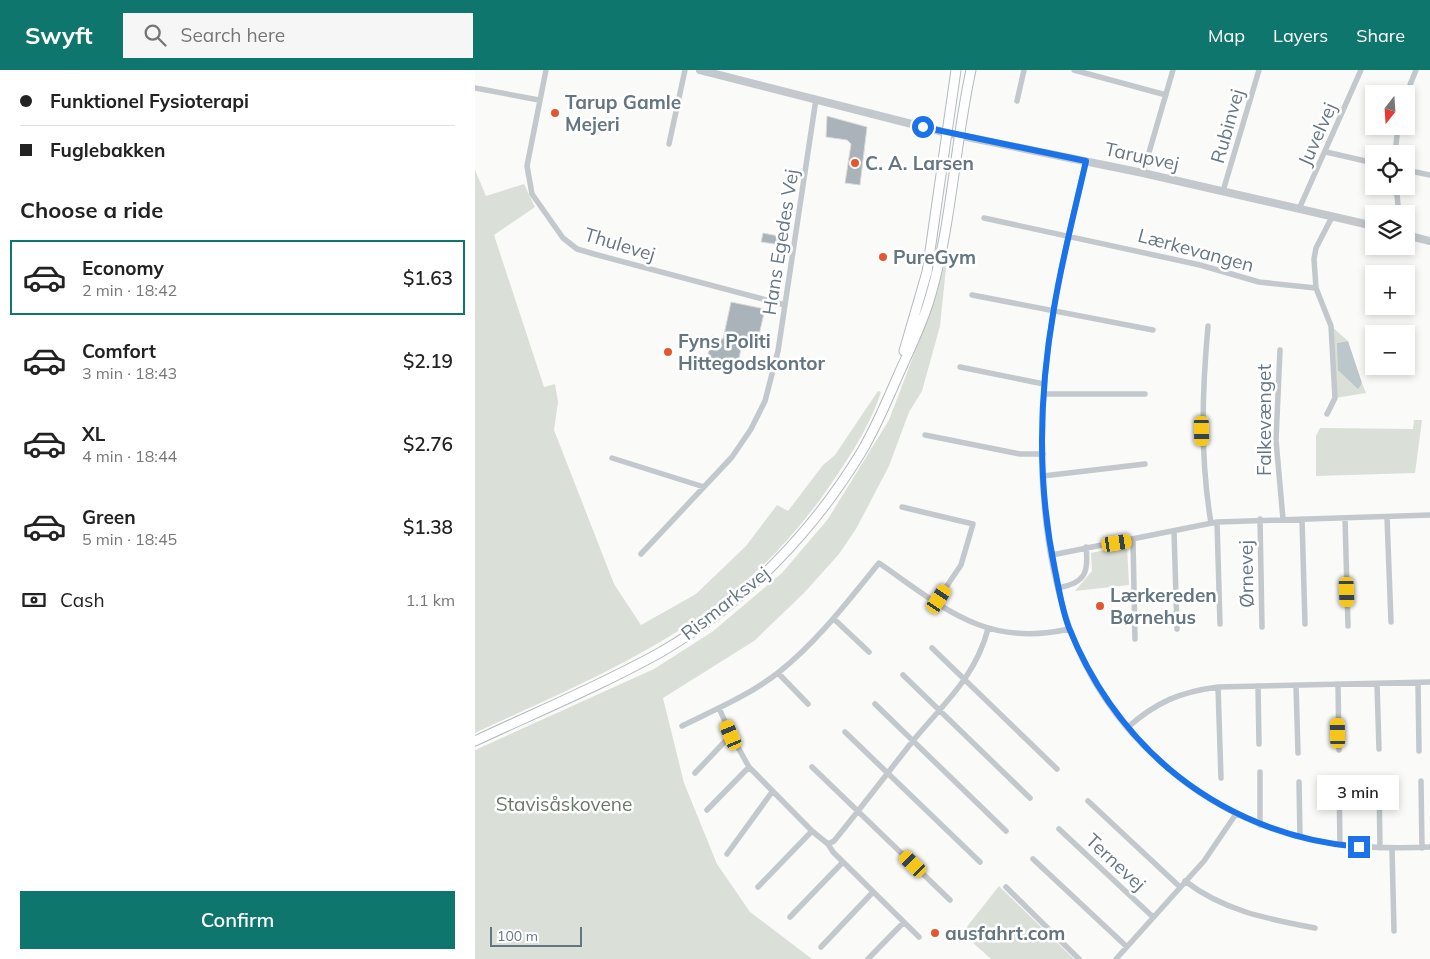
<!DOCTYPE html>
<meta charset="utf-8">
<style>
body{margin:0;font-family:Mulish,sans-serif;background:#f6f6f6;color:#222;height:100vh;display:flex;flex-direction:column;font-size:19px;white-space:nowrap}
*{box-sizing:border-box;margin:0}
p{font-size:16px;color:#767676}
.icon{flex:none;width:28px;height:28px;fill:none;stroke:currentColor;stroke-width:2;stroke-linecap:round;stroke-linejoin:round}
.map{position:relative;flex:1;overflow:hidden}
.sheet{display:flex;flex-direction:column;background:#fff;width:475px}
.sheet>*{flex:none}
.hud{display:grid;align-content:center;height:110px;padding:0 20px;background:#fff}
.needle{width:32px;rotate:197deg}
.buttons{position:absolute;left:890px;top:15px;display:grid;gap:10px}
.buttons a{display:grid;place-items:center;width:50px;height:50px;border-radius:0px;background:#fff;box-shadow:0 2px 8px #0003;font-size:25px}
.scale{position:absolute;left:15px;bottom:12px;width:92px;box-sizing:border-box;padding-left:5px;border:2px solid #657683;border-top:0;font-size:14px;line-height:18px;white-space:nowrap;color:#657683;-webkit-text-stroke:4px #fff;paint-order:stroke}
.end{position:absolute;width:22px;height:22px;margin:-11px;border:6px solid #1a73e8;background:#fff;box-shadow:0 0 0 2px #fff}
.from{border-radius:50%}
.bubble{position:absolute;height:35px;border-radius:0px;background:#fff;box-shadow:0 2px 8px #0003;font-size:16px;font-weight:600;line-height:35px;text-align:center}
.car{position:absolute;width:15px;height:30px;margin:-15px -8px;border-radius:6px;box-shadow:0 0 4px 1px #0007;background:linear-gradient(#f5c518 24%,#345 0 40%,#f5c518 0 76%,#345 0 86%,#f5c518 0)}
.hud b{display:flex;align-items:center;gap:18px;height:48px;font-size:19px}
.hud b+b{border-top:1px solid #e0e0e0}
.hud i{width:12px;height:12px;background:#222}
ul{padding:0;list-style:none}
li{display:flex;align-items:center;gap:15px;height:75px;margin:0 10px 8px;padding:0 10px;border:2px solid transparent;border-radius:0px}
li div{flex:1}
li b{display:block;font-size:19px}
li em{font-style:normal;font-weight:600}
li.current{border-color:#0f766e}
li>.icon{width:45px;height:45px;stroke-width:1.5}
h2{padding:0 20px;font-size:22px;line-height:60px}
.pay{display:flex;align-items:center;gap:12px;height:55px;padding:0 20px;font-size:19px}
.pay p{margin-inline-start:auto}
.cta{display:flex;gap:10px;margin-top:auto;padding:10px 20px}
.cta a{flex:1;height:58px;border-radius:0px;background:#0f766e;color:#fff;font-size:20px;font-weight:600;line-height:58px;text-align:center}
header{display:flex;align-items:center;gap:30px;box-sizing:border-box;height:70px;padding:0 25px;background:#0f766e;color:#fff}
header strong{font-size:24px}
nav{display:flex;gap:28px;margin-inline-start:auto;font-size:18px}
.search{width:350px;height:45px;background:#f6f6f6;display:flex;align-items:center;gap:12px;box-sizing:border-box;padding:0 18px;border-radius:0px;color:#767676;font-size:19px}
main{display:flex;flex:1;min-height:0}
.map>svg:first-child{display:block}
.green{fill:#dadfd7}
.water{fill:#bbc7cb}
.building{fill:#aab3b9;stroke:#dcdcda}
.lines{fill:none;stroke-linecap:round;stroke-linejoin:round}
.secondary-casing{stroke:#b3babf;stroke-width:11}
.minor{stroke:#c3c8cc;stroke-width:5.5}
.tertiary{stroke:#c3c8cc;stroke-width:8}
.secondary{stroke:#fff;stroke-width:9}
.route{stroke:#1a73e8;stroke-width:6}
.poi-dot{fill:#e4572e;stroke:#fff;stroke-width:2}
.labels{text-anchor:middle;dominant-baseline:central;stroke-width:5;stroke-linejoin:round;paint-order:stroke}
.poi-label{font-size:19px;font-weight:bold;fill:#657683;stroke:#fff;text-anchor:start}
.street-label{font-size:19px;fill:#657683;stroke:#fff}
.park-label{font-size:19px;fill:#687a64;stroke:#fff}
</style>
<header>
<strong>Swyft</strong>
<div class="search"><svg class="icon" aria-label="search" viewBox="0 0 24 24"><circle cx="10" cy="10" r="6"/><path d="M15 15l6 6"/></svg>Search here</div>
<nav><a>Map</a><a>Layers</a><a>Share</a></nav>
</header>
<main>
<section class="sheet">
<div class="hud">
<b><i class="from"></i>Funktionel Fysioterapi</b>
<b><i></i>Fuglebakken</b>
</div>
<h2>Choose a ride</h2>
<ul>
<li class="current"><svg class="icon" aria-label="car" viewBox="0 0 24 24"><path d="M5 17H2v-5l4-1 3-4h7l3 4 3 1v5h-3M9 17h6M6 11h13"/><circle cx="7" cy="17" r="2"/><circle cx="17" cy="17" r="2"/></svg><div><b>Economy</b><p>2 min · 18:42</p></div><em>$1.63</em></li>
<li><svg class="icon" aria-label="car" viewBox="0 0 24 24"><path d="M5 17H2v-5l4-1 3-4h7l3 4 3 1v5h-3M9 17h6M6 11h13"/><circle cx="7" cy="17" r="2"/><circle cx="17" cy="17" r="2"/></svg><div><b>Comfort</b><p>3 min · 18:43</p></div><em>$2.19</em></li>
<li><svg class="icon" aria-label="car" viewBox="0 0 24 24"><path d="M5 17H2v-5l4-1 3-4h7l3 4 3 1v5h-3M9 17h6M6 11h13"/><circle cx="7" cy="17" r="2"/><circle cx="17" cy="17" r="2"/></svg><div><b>XL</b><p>4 min · 18:44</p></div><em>$2.76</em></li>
<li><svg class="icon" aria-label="car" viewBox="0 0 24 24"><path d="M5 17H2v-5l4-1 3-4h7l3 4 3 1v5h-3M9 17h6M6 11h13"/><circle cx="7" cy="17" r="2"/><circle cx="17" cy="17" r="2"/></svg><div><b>Green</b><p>5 min · 18:45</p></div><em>$1.38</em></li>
</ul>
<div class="pay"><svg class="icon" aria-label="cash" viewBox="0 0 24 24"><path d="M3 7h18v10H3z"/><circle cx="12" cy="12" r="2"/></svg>Cash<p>1.1 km</p></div>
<div class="cta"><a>Confirm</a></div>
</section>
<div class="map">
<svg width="955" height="889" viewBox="0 0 955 889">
<rect width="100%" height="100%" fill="#fafaf8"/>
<path class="green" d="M0,100L11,126L49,114L60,137L19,165L69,317L80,314L83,332L79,360L139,514L166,555L221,524L271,476L302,435L313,441L348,395L360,385L403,321L406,322C397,350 381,377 364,402C331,453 290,499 241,535C169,589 81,625 0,663Z
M472,188L465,256L447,321L434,342L414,396L381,459L364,484L329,523L279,571L188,628L209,713L242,794L275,842L337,889H0V680L179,599L237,562L307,503L353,449L414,350L451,253Z
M856,256L873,271L862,273L887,315V313L891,323L860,328Z
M939,350H947L940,403L841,406V366L845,358L938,359Z
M652,476L654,515L600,521L617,501L616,483Z
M524,816L599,889H516L487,863Z"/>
<path class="water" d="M873,271L887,313L883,319L863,300L862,273Z"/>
<path class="building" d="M352,46L392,57L385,115L370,113L376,74L372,70L351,67Z
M288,163L308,167L307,175L286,172Z
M256,232L290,239L284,265L275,264L273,274L267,273L262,300L231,293L237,266L248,269Z"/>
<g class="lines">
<defs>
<path id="secondary" d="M429,281L452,202L481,0
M0,671C62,642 127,615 186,582C269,534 338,462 387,381C401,357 411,333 422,308C433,283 445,259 453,234C477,158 479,77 496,0"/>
</defs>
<use href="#secondary" class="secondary-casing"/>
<path class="minor" d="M71,0L52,96L57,124L88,168L102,179L119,184L310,235
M599,0L691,25
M0,18L64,30
M931,25L941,0
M542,31L549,0
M194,74L210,0
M851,82L899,93
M920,84L923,56
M611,91C593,167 574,243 569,320C563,397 568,482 594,556C629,658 720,741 825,767C868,778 911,779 955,777
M931,100L955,105
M668,103L698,0
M921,116L924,144
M748,121L784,0
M824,139L886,0
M509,148L725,195L784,212L841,218
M497,225L678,260
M733,256C727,323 725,387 736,453
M805,280L801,370L808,449
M485,297L569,314
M569,324H670
M852,344L860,328L856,256L841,218L839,189L841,178L857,147
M450,365L545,384H568
M137,388L229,417
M568,406L670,394
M427,437L498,454L486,495L461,532
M912,447L916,552
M870,448L873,556
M785,449L787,557
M827,449L830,554
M742,452L745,554
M699,461L702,559
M658,471L660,569
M166,484L257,387L276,359L290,331L303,281L341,29
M577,485L742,452L955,445
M583,518C610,513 614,503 611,477
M359,549L394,582
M457,578L582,699
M303,603L333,634
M428,605L555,728
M943,613L944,681
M863,614L864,680
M902,614L904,679
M821,615L823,683
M783,616L784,674
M743,617L746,708
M400,634L531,761
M244,638L256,665L274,697L337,761L353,774L359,771C385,739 411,705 437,672C468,634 500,608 513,559
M207,656C239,640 275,625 304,602C342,572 373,531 404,493C469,538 511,578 594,559
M652,658C681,632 705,622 743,617L955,612
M370,662L505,792
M337,697L475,830
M220,703L256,665
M864,711L865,775
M946,711L947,778
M824,712L825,767
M904,712L905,778
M613,731L705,817
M232,740L274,697
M785,755V702
M584,759L678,847
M353,774L358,782L444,867
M917,779L919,861
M252,784L297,722
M558,789L651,876
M710,811C749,841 793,849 840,858
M283,817L337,761
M531,817L604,889
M315,847L368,792
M346,877L398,822
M393,889L429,852
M641,889L729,791L761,744"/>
<path class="tertiary" d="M225,0L472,63L668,103L899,156
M931,165L955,171"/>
<use href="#secondary" class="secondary"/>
</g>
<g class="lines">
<path class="route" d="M448,57L611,91C600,140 587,189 579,238C564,324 562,414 580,500C584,519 587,540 594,558C616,612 649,660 693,698C747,744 814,771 884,777"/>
</g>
<g class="poi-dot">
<circle cx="80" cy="43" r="5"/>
<circle cx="380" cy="93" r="5"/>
<circle cx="408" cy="187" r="5"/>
<circle cx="193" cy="282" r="5"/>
<circle cx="625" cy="536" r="5"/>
<circle cx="460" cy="863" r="5"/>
</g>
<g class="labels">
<g class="poi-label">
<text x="90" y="32">Tarup Gamle<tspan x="90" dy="22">Mejeri</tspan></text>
<text x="390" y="93">C. A. Larsen</text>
<text x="418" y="187">PureGym</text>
<text x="203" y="271">Fyns Politi<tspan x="203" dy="22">Hittegodskontor</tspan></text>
<text x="635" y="525">Lærkereden<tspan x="635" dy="22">Børnehus</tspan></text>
<text x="470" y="863">ausfahrt.com</text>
</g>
<g class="street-label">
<text transform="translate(752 56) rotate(-74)">Rubinvej</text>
<text transform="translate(842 64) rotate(-66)">Juvelvej</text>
<text transform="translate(667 86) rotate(12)">Tarupvej</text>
<text transform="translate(305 172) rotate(-81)">Hans Egedes Vej</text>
<text transform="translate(145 174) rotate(17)">Thulevej</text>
<text transform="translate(721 180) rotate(15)">Lærkevangen</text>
<text transform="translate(789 350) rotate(-90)">Falkevænget</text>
<text transform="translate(771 504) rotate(-91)">Ørnevej</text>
<text transform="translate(250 533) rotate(-38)">Rismarksvej</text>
<text transform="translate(641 792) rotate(43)">Ternevej</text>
</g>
<g class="park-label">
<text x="89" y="734">Stavisåskovene</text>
</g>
</g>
</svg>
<div class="buttons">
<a><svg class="needle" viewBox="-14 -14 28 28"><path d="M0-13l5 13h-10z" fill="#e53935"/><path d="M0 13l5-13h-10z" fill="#767676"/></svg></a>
<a><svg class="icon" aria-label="locate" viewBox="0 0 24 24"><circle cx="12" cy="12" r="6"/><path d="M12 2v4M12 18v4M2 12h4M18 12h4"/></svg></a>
<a><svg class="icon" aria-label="layers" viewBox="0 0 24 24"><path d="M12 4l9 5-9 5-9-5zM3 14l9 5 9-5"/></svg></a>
<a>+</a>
<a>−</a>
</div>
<div class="scale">100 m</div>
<i class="end from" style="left:448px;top:57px"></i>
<i class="end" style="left:884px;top:777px"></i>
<div class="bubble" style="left:842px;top:705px;width:82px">3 min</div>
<i class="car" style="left:727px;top:361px;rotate:179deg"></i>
<i class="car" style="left:642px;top:473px;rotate:81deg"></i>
<i class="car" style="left:872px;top:522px;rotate:178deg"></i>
<i class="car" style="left:464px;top:529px;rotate:33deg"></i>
<i class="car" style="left:863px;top:663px;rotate:359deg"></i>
<i class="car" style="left:256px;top:665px;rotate:337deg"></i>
<i class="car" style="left:438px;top:794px;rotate:314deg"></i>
</div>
</main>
